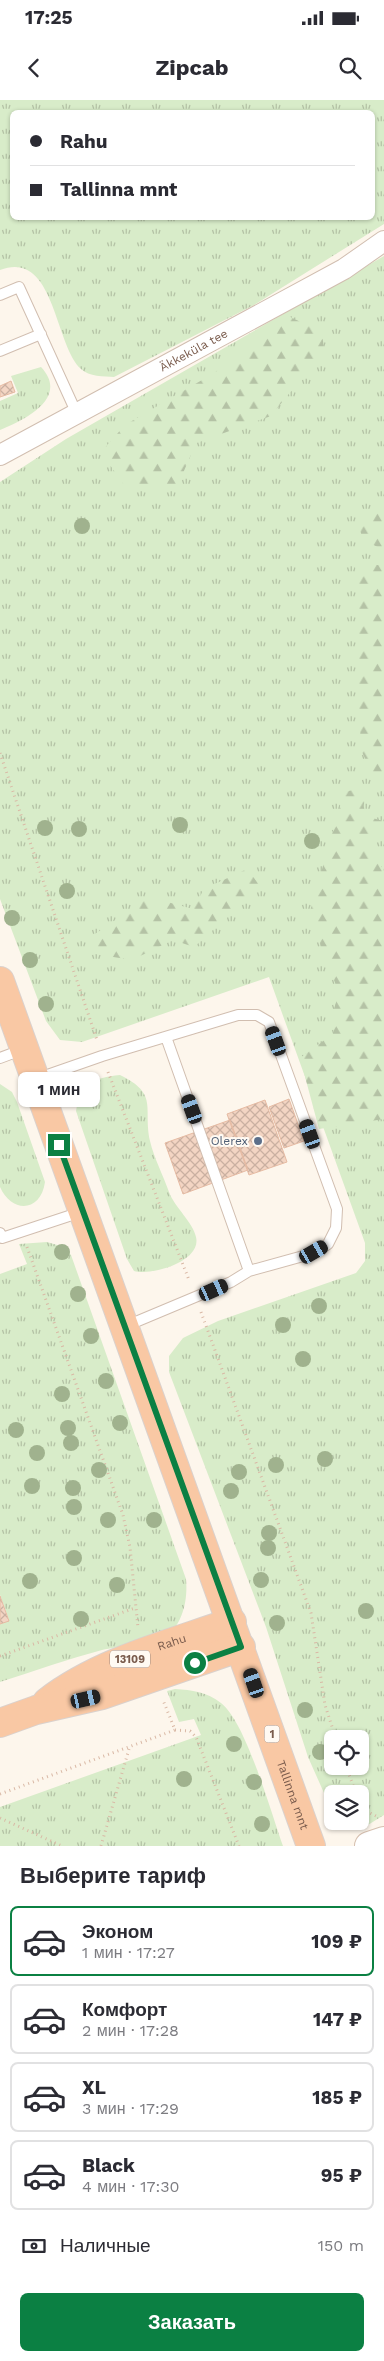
<!DOCTYPE html>
<html lang="ru">
<meta charset="utf-8">
<style>
body{margin:0;font-family:"Work Sans",sans-serif;background:#f2f2f3;color:#2b2b33;height:100vh;display:flex;flex-direction:column;font-size:19px;white-space:nowrap}
*{box-sizing:border-box;margin:0}
p{font-size:16px;color:#7c7c81}
.icon{flex:none;width:28px;height:28px;fill:none;stroke:currentColor;stroke-width:2;stroke-linecap:round;stroke-linejoin:round}
.map{position:relative;height:1746px;overflow:hidden}
.drawer{display:flex;flex-direction:column;background:#fff;flex:1}
.drawer>*{flex:none}
.banner{position:absolute;left:10px;top:10px;width:365px;height:110px;border-radius:8px;box-shadow:0 1px 4px #0004;display:grid;align-content:center;height:110px;padding:0 20px;background:#fff}
.controls{position:absolute;left:324px;top:1630px;display:grid;gap:10px}
.controls a{display:grid;place-items:center;width:45px;height:45px;border-radius:8px;background:#fff;box-shadow:0 1px 4px #0004;font-size:25px}
.end{position:absolute;width:22px;height:22px;margin:-11px;border:6px solid #0b8043;background:#fff;box-shadow:0 0 0 2px #fff}
.from{border-radius:50%}
.bubble{position:absolute;height:35px;border-radius:8px;background:#fff;box-shadow:0 1px 4px #0004;font-size:16px;font-weight:700;line-height:35px;text-align:center}
.car{position:absolute;width:15px;height:30px;margin:-15px -8px;border-radius:6px;box-shadow:0 0 4px 1px #0007;background:linear-gradient(#222 24%,#8ab4d8 0 40%,#222 0 76%,#8ab4d8 0 86%,#222 0)}
.banner b{display:flex;align-items:center;gap:18px;height:48px;font-size:19px}
.banner b+b{border-top:1px solid #e1e1e2}
.banner i{width:12px;height:12px;background:#2b2b33}
ul{padding:0;list-style:none}
li{display:flex;align-items:center;gap:15px;height:70px;margin:0 10px 8px;padding:0 10px;border:2px solid #e1e1e2;border-radius:8px}
li div{flex:1}
li b{display:block;font-size:19px}
li em{font-style:normal;font-weight:700}
li.selected{border-color:#0b8043}
li>.icon{width:45px;height:45px;stroke-width:1.5}
h2{padding:0 20px;font-size:22px;line-height:60px}
.pay{display:flex;align-items:center;gap:12px;height:55px;padding:0 20px;font-size:19px}
.pay p{margin-inline-start:auto}
.cta{display:flex;gap:10px;margin-top:auto;padding:10px 20px}
.cta a{flex:1;height:58px;border-radius:8px;background:#0b8043;color:#fff;font-size:20px;font-weight:700;line-height:58px;text-align:center}
.status{display:flex;justify-content:space-between;align-items:center;height:35px;padding:0 25px;background:#fff;direction:ltr}
.status svg{height:14px;fill:currentColor}
header{display:flex;justify-content:space-between;align-items:center;height:65px;padding:0 20px;background:#fff;font-size:22px;font-weight:700}
.map>svg:first-child{display:block}
.grass{fill:url(#grass-tufts);fill-rule:evenodd}
.forest{fill:url(#forest-firs)}
.building{fill:url(#building-cross-hatch);stroke:#e6bba3}
.lines{fill:none;stroke-linecap:round;stroke-linejoin:round}
.service-casing{stroke:#d1beb0;stroke-width:12}
.minor-casing{stroke:#d1beb0;stroke-width:22}
.secondary-casing{stroke:#d6c0b0;stroke-width:30}
.trunk-casing{stroke:#dad1cd;stroke-width:30}
.path{stroke:#d9b8a5;stroke-width:3;stroke-dasharray:1 4;stroke-linecap:butt}
.service{stroke:#fff;stroke-width:10}
.minor{stroke:#fff;stroke-width:20}
.secondary{stroke:#fff;stroke-width:28}
.trunk{stroke:#f9c8a4;stroke-width:28}
.tree{fill:#a0b28e}
.route{stroke:#0b8043;stroke-width:6}
.service-dot{fill:#5c6f8a;stroke:#fffaf3;stroke-width:2}
.labels{text-anchor:middle;dominant-baseline:central;stroke-width:4;stroke-linejoin:round;paint-order:stroke}
.shield{fill:#fffaf3;stroke:#a28b7f;stroke-width:1}
.shield-label{font-size:11px;font-weight:bold;fill:#7a5c4d}
.street-label{font-size:12px;fill:#7a5c4d;stroke:#fffaf3}
.service-label{font-size:12px;fill:#4e5e75;stroke:#fffaf3;text-anchor:end}
</style>
<div class="status"><b>17:25</b><svg viewBox="0 0 49 12"><path d="M0 12V9h3v3zM5 12V6h3v6zM10 12V3h3v9zM15 12V0h3v12zM26 1h20v11H26zM47 4h2v5h-2z"/></svg></div>
<header><svg class="icon" aria-label="back" viewBox="0 0 24 24"><path d="M15 5l-7 7 7 7"/></svg>Zipcab<svg class="icon" aria-label="search" viewBox="0 0 24 24"><circle cx="10" cy="10" r="6"/><path d="M15 15l6 6"/></svg></header>
<div class="map">
<svg width="384" height="1746" viewBox="0 0 384 1746">
<defs>
<pattern id="grass-tufts" width="24" height="20" patternUnits="userSpaceOnUse" patternTransform="scale(1.25)"><rect width="24" height="20" fill="#d8ecc9"/><path d="M3 7l-1-3M5 7V3M7 7l1-3M15 17l-1-3M17 17v-4M19 17l1-3" fill="none" stroke="#b4c2a5"/></pattern>
<pattern id="forest-firs" width="22" height="20" patternUnits="userSpaceOnUse" patternTransform="scale(1.25)"><rect width="22" height="20" fill="#d8ecc9"/><path d="M5 1l3.5 6h-7zM16 11l3.5 6h-7z" fill="#b4c2a5"/></pattern>
<pattern id="building-cross-hatch" width="8" height="8" patternUnits="userSpaceOnUse" patternTransform="scale(1.25)"><rect width="8" height="8" fill="#f3d5c3"/><path d="M0 0l8 8M0 8l8-8" fill="none" stroke="#cab0a1"/></pattern>
</defs>
<rect width="100%" height="100%" fill="#fdf6ec"/>
<path class="grass" d="M0,0H384V124L254,205L114,277C104,276 89,277 81,269C54,244 55,149 0,170ZM12,12H372V118H12Z
M384,156V1715L363,1728L346,1721H360V1694H332V1711L308,1657L266,1527L169,1272V1256L183,1238L218,1221L356,1173L365,1161V1143L269,877L82,942L60,940L46,921L0,799V382L66,339ZM332,1639H360V1666H332Z
M41,267C70,298 24,320 0,330V301L18,293L11,276Z
M120,975C159,994 143,1007 150,1041C154,1058 163,1075 169,1092C175,1108 193,1122 196,1137C202,1161 152,1176 134,1171L127,1159L76,1011C81,983 93,978 120,975Z
M0,984L12,992L17,1002L45,1082C41,1112 12,1114 0,1087Z
M47,1142L64,1147L71,1155L186,1479C188,1500 183,1527 162,1539C149,1546 118,1546 102,1550C68,1559 34,1571 0,1582V1524L9,1520L0,1495V1174L27,1164L19,1144Z
M175,1589C192,1590 207,1592 221,1603C246,1622 271,1713 283,1746H0V1707L201,1635L194,1619L179,1622L167,1591Z"/>
<path class="forest" d="M286,215L322,232L324,250L271,316L196,343L177,387L126,388L101,352L125,325L214,273Z
M384,408V450L363,440L354,410Z
M384,462V681H376L361,650L358,585L359,495L355,465H380Z
M367,687L362,715L383,721L371,748L384,771V1019L319,1029L300,958L334,933L333,912L339,893L309,815L344,692Z
M247,769L261,787L194,847L173,840L132,860L95,854V834L149,797L193,809L204,789Z"/>
<path class="building" d="M11,281L15,292L0,297V286Z
M289,999L304,1041L284,1048L269,1007Z
M265,1000L287,1062L249,1075L227,1014Z
M230,1020L248,1070L183,1094L165,1043Z
M0,1496L9,1521L0,1524Z"/>
<g class="lines">
<defs>
<path id="service" d="M0,195L19,187L77,314
M0,251L41,234
M166,937L249,1171
M0,958L24,949
M36,979L102,956L238,915H257L269,922L337,1109L336,1128L328,1144L314,1153L249,1171L231,1182L126,1226
M0,1133L2,1138L81,1112"/>
<g id="minor">
<path id="s1" d="M0,355L344,169L384,141"/>
</g>
<path id="secondary" d="M369,1746L384,1741"/>
<g id="trunk">
<path id="s2" d="M0,881L311,1746"/>
<path id="s3" d="M47,1602C100,1561 170,1544 232,1522"/>
<path d="M0,1623L36,1610L102,1595L241,1547"/>
</g>
</defs>
<use href="#service" class="service-casing"/>
<use href="#minor" class="minor-casing"/>
<use href="#secondary" class="secondary-casing"/>
<use href="#trunk" class="trunk-casing"/>
<path class="path" d="M0,653L97,940
M108,972L189,1180
M27,1147L123,1415L130,1447L138,1528
M201,1212L311,1513L325,1605L336,1639
M0,1556L135,1508
M175,1630L190,1631L196,1637L239,1746
M346,1666L356,1694
M0,1694L175,1630L163,1600
M360,1703L366,1711L376,1716
M0,1718L62,1746
M101,1746L129,1649"/>
<use href="#service" class="service"/>
<use href="#minor" class="minor"/>
<use href="#secondary" class="secondary"/>
<use href="#trunk" class="trunk"/>
</g>
<g class="tree">
<circle cx="82" cy="426" r="8"/>
<circle cx="180" cy="725" r="8"/>
<circle cx="45" cy="728" r="8"/>
<circle cx="79" cy="729" r="8"/>
<circle cx="312" cy="741" r="8"/>
<circle cx="67" cy="791" r="8"/>
<circle cx="12" cy="818" r="8"/>
<circle cx="30" cy="860" r="8"/>
<circle cx="46" cy="904" r="8"/>
<circle cx="62" cy="1152" r="8"/>
<circle cx="78" cy="1194" r="8"/>
<circle cx="319" cy="1206" r="8"/>
<circle cx="283" cy="1225" r="8"/>
<circle cx="91" cy="1236" r="8"/>
<circle cx="303" cy="1259" r="8"/>
<circle cx="106" cy="1281" r="8"/>
<circle cx="62" cy="1294" r="8"/>
<circle cx="120" cy="1323" r="8"/>
<circle cx="68" cy="1328" r="8"/>
<circle cx="16" cy="1330" r="8"/>
<circle cx="71" cy="1343" r="8"/>
<circle cx="37" cy="1353" r="8"/>
<circle cx="325" cy="1359" r="8"/>
<circle cx="276" cy="1365" r="8"/>
<circle cx="99" cy="1370" r="8"/>
<circle cx="239" cy="1372" r="8"/>
<circle cx="32" cy="1386" r="8"/>
<circle cx="73" cy="1388" r="8"/>
<circle cx="231" cy="1391" r="8"/>
<circle cx="74" cy="1407" r="8"/>
<circle cx="108" cy="1420" r="8"/>
<circle cx="154" cy="1420" r="8"/>
<circle cx="269" cy="1433" r="8"/>
<circle cx="268" cy="1448" r="8"/>
<circle cx="74" cy="1458" r="8"/>
<circle cx="261" cy="1480" r="8"/>
<circle cx="30" cy="1481" r="8"/>
<circle cx="117" cy="1485" r="8"/>
<circle cx="366" cy="1511" r="8"/>
<circle cx="81" cy="1519" r="8"/>
<circle cx="277" cy="1523" r="8"/>
<circle cx="305" cy="1610" r="8"/>
<circle cx="234" cy="1644" r="8"/>
<circle cx="320" cy="1652" r="8"/>
<circle cx="184" cy="1679" r="8"/>
<circle cx="254" cy="1682" r="8"/>
<circle cx="262" cy="1724" r="8"/>
</g>
<g class="lines">
<path class="route" d="M59,1045L241,1547L195,1563"/>
</g>
<circle class="service-dot" cx="258" cy="1041" r="5"/>
<g class="labels">
<g class="shield">
<rect x="110" y="1550.5" width="40" height="17" rx="4"/>
<rect x="264.5" y="1625.5" width="15" height="17" rx="4"/>
</g>
<g class="shield-label">
<text x="130" y="1559">13109</text>
<text x="272" y="1634">1</text>
</g>
<g class="street-label">
<text stroke="none"><textPath href="#s1" startOffset="220">Äkkeküla tee</textPath></text>
<text stroke="none"><textPath href="#s3" startOffset="139">Rahu</textPath></text>
<text stroke="none"><textPath href="#s2" startOffset="865">Tallinna mnt</textPath></text>
</g>
<g class="service-label">
<text x="248" y="1041">Olerex</text>
</g>
</g>
</svg>
<div class="controls">
<a><svg class="icon" aria-label="locate" viewBox="0 0 24 24"><circle cx="12" cy="12" r="6"/><path d="M12 2v4M12 18v4M2 12h4M18 12h4"/></svg></a>
<a><svg class="icon" aria-label="layers" viewBox="0 0 24 24"><path d="M12 4l9 5-9 5-9-5zM3 14l9 5 9-5"/></svg></a>
</div>
<i class="end from" style="left:195px;top:1563px"></i>
<i class="end" style="left:59px;top:1045px"></i>
<div class="bubble" style="left:18px;top:972px;width:82px">1 мин</div>
<i class="car" style="left:276px;top:941px;rotate:340deg"></i>
<i class="car" style="left:192px;top:1009px;rotate:340deg"></i>
<i class="car" style="left:310px;top:1034px;rotate:340deg"></i>
<i class="car" style="left:314px;top:1152px;rotate:60deg"></i>
<i class="car" style="left:214px;top:1190px;rotate:66deg"></i>
<i class="car" style="left:254px;top:1583px;rotate:341deg"></i>
<i class="car" style="left:86px;top:1599px;rotate:77deg"></i>
<div class="banner">
<b><i class="from"></i>Rahu</b>
<b><i></i>Tallinna mnt</b>
</div>
</div>
<section class="drawer">
<h2>Выберите тариф</h2>
<ul>
<li class="selected"><svg class="icon" aria-label="car" viewBox="0 0 24 24"><path d="M5 17H2v-5l4-1 3-4h7l3 4 3 1v5h-3M9 17h6M6 11h13"/><circle cx="7" cy="17" r="2"/><circle cx="17" cy="17" r="2"/></svg><div><b>Эконом</b><p>1 мин · 17:27</p></div><em>109 ₽</em></li>
<li><svg class="icon" aria-label="car" viewBox="0 0 24 24"><path d="M5 17H2v-5l4-1 3-4h7l3 4 3 1v5h-3M9 17h6M6 11h13"/><circle cx="7" cy="17" r="2"/><circle cx="17" cy="17" r="2"/></svg><div><b>Комфорт</b><p>2 мин · 17:28</p></div><em>147 ₽</em></li>
<li><svg class="icon" aria-label="car" viewBox="0 0 24 24"><path d="M5 17H2v-5l4-1 3-4h7l3 4 3 1v5h-3M9 17h6M6 11h13"/><circle cx="7" cy="17" r="2"/><circle cx="17" cy="17" r="2"/></svg><div><b>XL</b><p>3 мин · 17:29</p></div><em>185 ₽</em></li>
<li><svg class="icon" aria-label="car" viewBox="0 0 24 24"><path d="M5 17H2v-5l4-1 3-4h7l3 4 3 1v5h-3M9 17h6M6 11h13"/><circle cx="7" cy="17" r="2"/><circle cx="17" cy="17" r="2"/></svg><div><b>Black</b><p>4 мин · 17:30</p></div><em>95 ₽</em></li>
</ul>
<div class="pay"><svg class="icon" aria-label="cash" viewBox="0 0 24 24"><path d="M3 7h18v10H3z"/><circle cx="12" cy="12" r="2"/></svg>Наличные<p>150 m</p></div>
<div class="cta"><a>Заказать</a></div>
</section>
